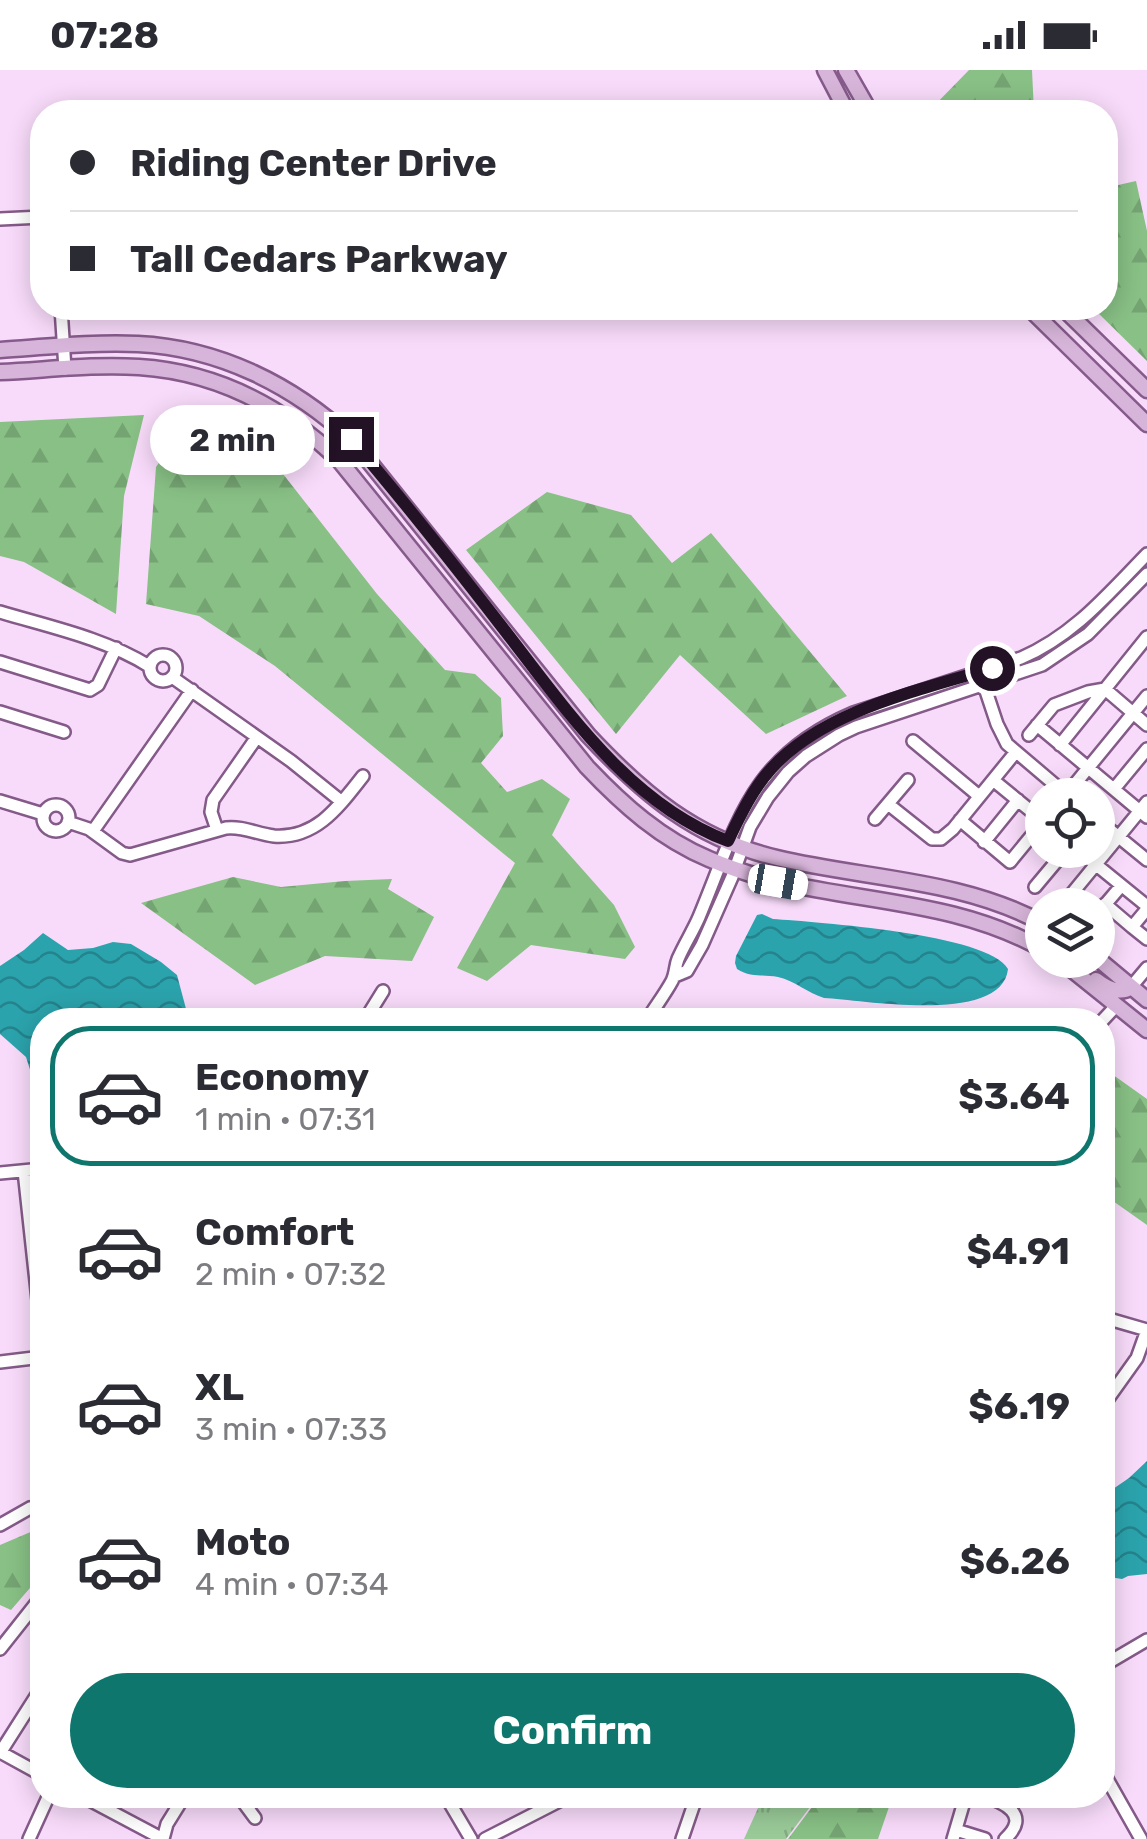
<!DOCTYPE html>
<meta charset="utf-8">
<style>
body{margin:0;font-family:Rubik,sans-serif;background:#f7f7f7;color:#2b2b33;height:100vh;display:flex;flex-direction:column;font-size:38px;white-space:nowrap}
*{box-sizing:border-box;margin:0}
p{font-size:32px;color:#7c7c81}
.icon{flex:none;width:55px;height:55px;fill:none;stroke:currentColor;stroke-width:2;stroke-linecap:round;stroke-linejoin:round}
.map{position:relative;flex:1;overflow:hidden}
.panel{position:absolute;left:30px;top:938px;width:1085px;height:800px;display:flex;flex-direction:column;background:#fff;border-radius:40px;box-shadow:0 5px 25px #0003}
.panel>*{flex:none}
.guide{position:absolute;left:30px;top:30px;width:1088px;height:220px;border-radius:40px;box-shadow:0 5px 25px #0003;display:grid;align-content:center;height:220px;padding:0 40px;background:#fff}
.fabs{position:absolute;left:1025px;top:708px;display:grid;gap:20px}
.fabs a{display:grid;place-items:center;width:90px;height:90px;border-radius:50%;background:#fff;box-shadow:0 5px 25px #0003;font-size:50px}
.end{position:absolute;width:45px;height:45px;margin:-22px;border:12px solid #231225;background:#fff;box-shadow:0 0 0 5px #fff}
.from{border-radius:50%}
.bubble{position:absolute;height:70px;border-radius:35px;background:#fff;box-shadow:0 5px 25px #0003;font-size:32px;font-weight:700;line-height:70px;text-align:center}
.car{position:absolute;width:30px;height:60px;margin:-30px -15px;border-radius:12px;box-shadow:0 0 8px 2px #0007;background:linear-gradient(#fff 24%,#345 0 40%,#fff 0 76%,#345 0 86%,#fff 0)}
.guide b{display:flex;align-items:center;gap:35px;height:95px;font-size:38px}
.guide b+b{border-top:2px solid #e1e1e2}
.guide i{width:25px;height:25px;background:#2b2b33}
ul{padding:18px 0 0;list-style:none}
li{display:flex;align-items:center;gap:30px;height:140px;margin:0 20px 15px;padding:0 20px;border:5px solid transparent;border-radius:40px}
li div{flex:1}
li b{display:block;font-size:38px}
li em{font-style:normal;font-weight:700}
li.on{border-color:#0f766e}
li>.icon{width:90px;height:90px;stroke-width:1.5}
.cta{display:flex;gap:20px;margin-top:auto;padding:20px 40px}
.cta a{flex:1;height:115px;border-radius:60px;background:#0f766e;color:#fff;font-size:40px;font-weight:700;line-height:115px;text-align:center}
.status{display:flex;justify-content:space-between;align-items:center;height:70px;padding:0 50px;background:#fff;direction:ltr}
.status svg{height:28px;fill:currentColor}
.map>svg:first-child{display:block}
.grass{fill:url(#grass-tufts)}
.forest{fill:url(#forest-firs)}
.water{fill:url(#water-waves)}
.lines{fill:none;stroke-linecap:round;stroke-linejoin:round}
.minor-casing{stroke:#845a88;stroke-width:16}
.major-casing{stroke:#865b8b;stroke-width:19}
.minor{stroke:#fff;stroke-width:11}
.major{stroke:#d7b5da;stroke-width:14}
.route{stroke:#231225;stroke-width:12}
</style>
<div class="status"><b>07:28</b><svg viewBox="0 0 49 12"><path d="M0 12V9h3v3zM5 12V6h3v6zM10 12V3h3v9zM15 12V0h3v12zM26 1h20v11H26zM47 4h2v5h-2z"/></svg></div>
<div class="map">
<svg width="1147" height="1769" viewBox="0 0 1147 1769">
<defs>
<pattern id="grass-tufts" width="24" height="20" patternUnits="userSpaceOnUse" patternTransform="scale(2.5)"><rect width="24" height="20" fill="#9aca98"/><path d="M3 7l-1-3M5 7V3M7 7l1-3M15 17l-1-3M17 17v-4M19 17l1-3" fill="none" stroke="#84ac83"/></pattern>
<pattern id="forest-firs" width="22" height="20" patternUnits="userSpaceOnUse" patternTransform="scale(2.5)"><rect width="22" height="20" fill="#88c085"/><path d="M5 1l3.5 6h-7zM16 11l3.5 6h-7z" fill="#75a473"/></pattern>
<pattern id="water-waves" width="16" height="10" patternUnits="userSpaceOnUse" patternTransform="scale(2.5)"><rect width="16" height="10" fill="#2ba3ac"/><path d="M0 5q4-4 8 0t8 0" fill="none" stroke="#24838c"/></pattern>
</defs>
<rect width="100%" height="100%" fill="#f8dbfa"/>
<path class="grass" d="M764,1725H819L786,1769H744Z"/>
<path class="forest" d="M969,0H1032L1034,42H928Z
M1136,111L1147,161V291L1093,238H1105V118Z
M144,345L124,426L116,544L24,492L0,486V352Z
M188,350L202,354L229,389L258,372L377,524L445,600L475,604L501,628L503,666L481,693L507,722L542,709L570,729L552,765L614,835L635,877L625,889L531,875L487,911L457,898L515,793L275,596L199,546L146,534L156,397Z
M547,422L631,445L672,493L711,463L847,626L766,664L680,585L616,664L466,480Z
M233,807L281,817L345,811L392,809L388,819L434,847L412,891L325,886L255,915L141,833Z
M1109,1002L1147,1029V1155L1103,1124L1102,1013Z
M40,1458H42V1504L11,1540L0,1535V1475Z
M821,1725H897L890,1734L878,1769H788Z"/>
<path class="water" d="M762,844L773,849C815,852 990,864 1008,899C1002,955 863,930 824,928C808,923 795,911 778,907C763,904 751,908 737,899L735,893L736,886L757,845Z
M43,863L68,880L93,878L113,872L131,874L161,892L177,905L189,950H42V1019L33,1009L26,987L0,964V896L24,880Z
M1147,1391V1504L1128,1506L1122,1509L1103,1506V1426L1129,1408Z"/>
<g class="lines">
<defs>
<path id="minor" d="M0,149L42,147
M61,238L65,299
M0,542C50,557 104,568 149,596
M150 598a13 13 0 1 1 26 0a13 13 0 1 1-26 0Z
M0,592L90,620L98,615L116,578
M172,607L291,691L342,732
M983,612L997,654L1007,674L1067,725
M0,642L64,662
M1037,655L1147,747
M1029,665L1054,635L1088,622L1105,619L1147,655
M913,671L979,726
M1060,675L1147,567
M993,710L1042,750
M1114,719L1147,679
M1066,725L1147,626
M0,731L43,744
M888,734L932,769H941L953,759L1015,683
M43 748a13 13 0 1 1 26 0a13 13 0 1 1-26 0Z
M875,749L908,710
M960,750L1010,792L1042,753
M1098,750L1147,790
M68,752L89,759L122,783L130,785L226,758C243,756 257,764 274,766C317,769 340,735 363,706
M217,760L211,742L213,730L257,667
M93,761L192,620
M984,772L1018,730
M1078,780L1147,836
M1035,817L1066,780
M1065,832L1147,732
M1105,834L1132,857
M1147,839L1132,857L1147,869
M1098,843L1121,816
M675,906L687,901L702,875L732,807L750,757L768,727L788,702L806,686L839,665L856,657L1042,595L1088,564L1147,504
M1131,917L1147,898
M231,950L234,946
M365,950L383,921
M647,950C655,937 665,924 672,911C676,903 675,896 678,889C684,875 693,861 699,847C738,753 750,687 853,643L1021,588C1073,566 1108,524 1147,484
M1102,951L1117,935
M24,1101L42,1267
M0,1103L42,1099
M1102,1247L1147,1260
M0,1292L42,1287
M1102,1337L1137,1288L1147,1260
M0,1455L30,1438L42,1436
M0,1579L42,1526
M1106,1594L1147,1570
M0,1682L42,1705
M0,1683L42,1617
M1102,1700L1141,1769
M80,1725L163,1769
M238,1725L255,1748
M445,1725L471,1769
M981,1725C1003,1732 1032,1744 1005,1769
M956,1760L985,1769
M29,1769L49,1725
M163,1769L167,1754L185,1725
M485,1769L571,1725
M682,1769L697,1725
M953,1769L966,1725"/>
<path id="major" d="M825,0L847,42
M846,0L870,42
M1029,238L1147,354
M1063,238L1147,320
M0,280C46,277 92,272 138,274C219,278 293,315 351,369L588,665C643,724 696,769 777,788C865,809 961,809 1042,853
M0,302C46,300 93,294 139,297C217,302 283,337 339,390L587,697C623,735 661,769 709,789C817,836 938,820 1042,879
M1098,889L1147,930
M1060,890L1147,960
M1096,910C1106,918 1120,925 1131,917"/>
</defs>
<use href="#minor" class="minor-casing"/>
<use href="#major" class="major-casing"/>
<use href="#minor" class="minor"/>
<use href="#major" class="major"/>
</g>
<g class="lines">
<path class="route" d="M351,369C402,429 451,491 499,553C563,635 627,733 728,771C740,746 752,720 771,699C824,640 918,621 992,598"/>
</g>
</svg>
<div class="fabs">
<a><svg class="icon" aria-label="locate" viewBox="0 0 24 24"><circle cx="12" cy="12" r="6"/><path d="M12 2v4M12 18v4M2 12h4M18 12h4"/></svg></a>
<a><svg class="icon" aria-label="layers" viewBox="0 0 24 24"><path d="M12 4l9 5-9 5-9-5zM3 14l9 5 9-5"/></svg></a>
</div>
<i class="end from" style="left:992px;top:598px"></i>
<i class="end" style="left:351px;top:369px"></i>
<div class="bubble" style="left:150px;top:335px;width:165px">2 min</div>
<i class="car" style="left:778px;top:812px;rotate:100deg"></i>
<div class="guide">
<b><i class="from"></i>Riding Center Drive</b>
<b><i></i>Tall Cedars Parkway</b>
</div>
<section class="panel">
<ul>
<li class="on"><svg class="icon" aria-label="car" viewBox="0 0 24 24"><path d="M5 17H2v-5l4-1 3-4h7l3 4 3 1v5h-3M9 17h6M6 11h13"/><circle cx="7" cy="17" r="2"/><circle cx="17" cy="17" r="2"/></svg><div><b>Economy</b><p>1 min · 07:31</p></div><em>$3.64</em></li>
<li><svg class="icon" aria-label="car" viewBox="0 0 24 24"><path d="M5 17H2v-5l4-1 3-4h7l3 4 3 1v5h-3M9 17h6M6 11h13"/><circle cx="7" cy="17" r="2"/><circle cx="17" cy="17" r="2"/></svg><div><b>Comfort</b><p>2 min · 07:32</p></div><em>$4.91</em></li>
<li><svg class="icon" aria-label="car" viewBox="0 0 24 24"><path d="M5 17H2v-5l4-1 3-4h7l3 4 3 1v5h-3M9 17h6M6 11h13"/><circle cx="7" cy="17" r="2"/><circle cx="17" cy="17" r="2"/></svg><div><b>XL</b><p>3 min · 07:33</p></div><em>$6.19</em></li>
<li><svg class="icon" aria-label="car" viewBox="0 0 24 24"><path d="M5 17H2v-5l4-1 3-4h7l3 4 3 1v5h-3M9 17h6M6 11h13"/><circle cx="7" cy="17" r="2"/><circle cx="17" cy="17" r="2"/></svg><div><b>Moto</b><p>4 min · 07:34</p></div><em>$6.26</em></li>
</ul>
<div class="cta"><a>Confirm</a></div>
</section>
</div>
